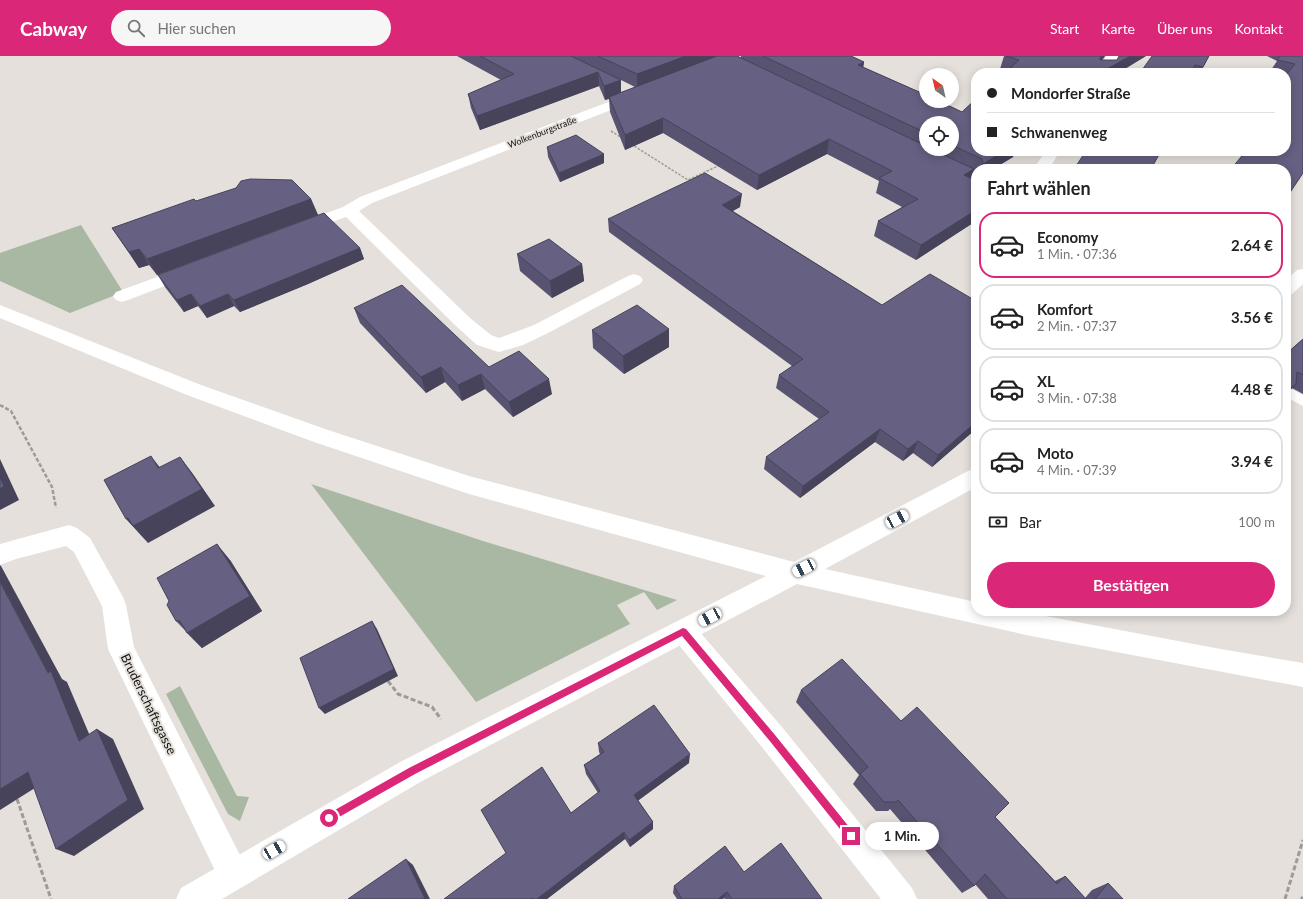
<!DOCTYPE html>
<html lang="de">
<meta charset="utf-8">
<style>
body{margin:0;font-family:Lato,sans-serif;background:#f6f6f6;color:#222;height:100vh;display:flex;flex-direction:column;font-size:15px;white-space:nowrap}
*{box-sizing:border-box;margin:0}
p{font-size:13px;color:#767676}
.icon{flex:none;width:22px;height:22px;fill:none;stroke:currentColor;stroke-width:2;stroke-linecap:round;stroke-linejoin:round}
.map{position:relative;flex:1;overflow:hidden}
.side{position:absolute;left:971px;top:108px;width:320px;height:452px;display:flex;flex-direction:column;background:#fff;border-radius:16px;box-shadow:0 2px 10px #0003}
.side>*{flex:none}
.top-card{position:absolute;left:971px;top:12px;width:320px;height:88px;border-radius:16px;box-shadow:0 2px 10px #0003;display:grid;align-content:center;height:88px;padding:0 16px;background:#fff}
.needle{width:26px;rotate:326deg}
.controls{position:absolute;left:919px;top:12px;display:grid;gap:8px}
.controls a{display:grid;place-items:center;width:40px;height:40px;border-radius:50%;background:#fff;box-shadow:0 2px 10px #0003;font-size:20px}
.end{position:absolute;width:18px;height:18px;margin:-9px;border:5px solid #db2777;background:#fff;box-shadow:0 0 0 2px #fff}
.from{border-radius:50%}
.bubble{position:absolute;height:28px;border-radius:14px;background:#fff;box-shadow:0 2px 10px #0003;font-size:13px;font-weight:700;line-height:28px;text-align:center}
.car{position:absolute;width:12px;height:24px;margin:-12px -6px;border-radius:5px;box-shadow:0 0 3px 1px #0007;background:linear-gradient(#fff 24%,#345 0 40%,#fff 0 76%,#345 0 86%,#fff 0)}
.top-card b{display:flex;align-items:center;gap:14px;height:38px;font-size:15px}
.top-card b+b{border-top:1px solid #e0e0e0}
.top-card i{width:10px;height:10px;background:#222}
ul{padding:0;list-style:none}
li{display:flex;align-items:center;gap:12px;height:66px;margin:0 8px 6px;padding:0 8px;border:2px solid #e0e0e0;border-radius:16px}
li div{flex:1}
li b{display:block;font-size:15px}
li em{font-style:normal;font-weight:700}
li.active{border-color:#db2777}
li>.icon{width:36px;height:36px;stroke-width:1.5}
h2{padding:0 16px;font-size:18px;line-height:48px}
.pay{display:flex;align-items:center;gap:10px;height:44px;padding:0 16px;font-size:15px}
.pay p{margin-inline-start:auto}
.cta{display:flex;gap:8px;margin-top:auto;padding:8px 16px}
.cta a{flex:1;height:46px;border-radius:24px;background:#db2777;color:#fff;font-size:16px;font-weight:700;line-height:46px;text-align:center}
header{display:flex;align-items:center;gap:24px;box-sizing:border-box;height:56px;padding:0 20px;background:#db2777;color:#fff}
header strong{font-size:19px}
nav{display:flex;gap:22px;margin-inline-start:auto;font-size:14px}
.search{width:280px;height:36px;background:#f6f6f6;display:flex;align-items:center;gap:10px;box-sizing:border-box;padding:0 14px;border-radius:22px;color:#767676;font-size:15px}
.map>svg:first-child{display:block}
.green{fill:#a8b8a2}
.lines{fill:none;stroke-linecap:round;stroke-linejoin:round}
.path-far2{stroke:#9e9a96;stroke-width:1.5;stroke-dasharray:2.5 1.5;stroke-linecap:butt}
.path-far1{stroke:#9e9a96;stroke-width:2.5;stroke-dasharray:4 2;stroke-linecap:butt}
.path{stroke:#9e9a96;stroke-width:3;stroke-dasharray:5 2.5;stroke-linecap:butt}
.lane{fill:#fff;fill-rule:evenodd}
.street{fill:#fff;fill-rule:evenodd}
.secondary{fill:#fff;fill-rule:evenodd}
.wall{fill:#585370;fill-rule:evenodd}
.shaded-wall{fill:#47435b}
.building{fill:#666082;stroke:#47435b}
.route{fill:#db2777}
.labels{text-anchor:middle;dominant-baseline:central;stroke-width:4;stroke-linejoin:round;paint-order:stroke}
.far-street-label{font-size:9px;fill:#141311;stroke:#e5e0db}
.near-street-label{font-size:13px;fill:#141311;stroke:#e5e0db}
</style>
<header>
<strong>Cabway</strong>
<div class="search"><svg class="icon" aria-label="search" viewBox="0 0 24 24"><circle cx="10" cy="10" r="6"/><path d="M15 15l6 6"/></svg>Hier suchen</div>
<nav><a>Start</a><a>Karte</a><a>Über uns</a><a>Kontakt</a></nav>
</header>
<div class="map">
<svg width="1303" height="843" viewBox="0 0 1303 843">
<rect width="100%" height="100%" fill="#e5e0db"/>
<path class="green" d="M81,169L123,236L70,257L0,225V197Z
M311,428L483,485L677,544L657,554L644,536L617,549L630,568L476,646Z
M180,630L237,740L249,741L240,765L228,758L166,638Z"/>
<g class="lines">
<path class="path-far2" d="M611,75L622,82
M631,88L688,124L720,109"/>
<path class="path-far1" d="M0,349L11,355L52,431L56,452"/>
<path class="path" d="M388,625L398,638L432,651L441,663
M17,743L51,843
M1285,843L1303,784
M1301,843L1303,841"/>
<path class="lane" d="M1286,330L1303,339V350L1286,341Z"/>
<path class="street" d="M1107,0H1119L1109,17H1095Z
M637,35L642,36L644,39L642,42L372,147L359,155L470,262L491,279L499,282L534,269L628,220L634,218L640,220L643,224L640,228L548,277L523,289L499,296L477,289L456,270L346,161L301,177L295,175L293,172L295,169L343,151L360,141Z
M1046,95H1060L1049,113H1033Z
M945,104L976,119V130L940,112L937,109L940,106Z
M190,209L196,210L199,214L196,218L128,244L122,246L116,244L113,240L116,236Z
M69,469L77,472L90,482L123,541L126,549L134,591L244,807L248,818L244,829L233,833L222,829L108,593L102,550L74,496L66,490L16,503L0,509V488Z
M683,563L692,567L782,671L912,832L917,843H881L762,691L674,583L670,575L674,567Z"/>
<path class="secondary" d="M1303,213V228L1292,238L1286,240V224L1297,214Z
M0,249L201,329L328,374L469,420L794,506L968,415L976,412V431L825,513L976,546V555H1019L1215,592L1303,607V631L1031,580L797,528L422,725L222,843H176L181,832L402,705L766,520L469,438L314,386L187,339L0,262Z"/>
</g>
<path class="wall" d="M457,0H737L741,2V0H851L864,6L863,11L926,39V45H939L962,56L976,43V95H1015L1013,101L993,113H976V117L973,116L971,123L976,125V165L916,204L874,180L878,165L902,151L876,137L879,125L827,98L757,134L663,77L625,94L610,56L609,43L605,44L599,30L480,74L471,52L468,38L501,24ZM621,24L635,31L621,37ZM926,67H952V93H926Z
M1004,0H1105L1102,4H1117L1146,0L1118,17H1005L1007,15L1000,13Z
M1209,0L1200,17H1140Z
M1267,0H1303V117L1286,142V17H1269L1277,5Z
M547,91L604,98V107L560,126L548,101Z
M311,143L318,159L157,219L149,209L139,212L112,172L196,145Z
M740,151L733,155L882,249L976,245V373L932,411L913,397L903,405L875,386L800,442L764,413L766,401L819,363L776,332L779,319L792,310L609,176L608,163Z
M360,192L364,203L308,228L240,256L234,250L207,262L198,250L184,256L165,231L158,219Z
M517,198L582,208L584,225L552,242L520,215Z
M354,252L489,311L552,338L513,361L485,333L462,345L445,326L426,337L360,267Z
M592,274L669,291L624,318L593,292Z
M1303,283V338L1292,332L1286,339V298Z
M230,504L262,555L202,592L176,565Z
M801,634L901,665L995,761L1055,825L1065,820L1085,842L1092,834L1108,827L1123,843H988L975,828L974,830L962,837L890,753L888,755H876L853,728L859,719L796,646Z
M598,687L689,707L638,744L653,766V773L630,791L625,783L547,843H444L571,757L598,737L586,718L584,709L600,698L599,696Z
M744,816L822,843H725L724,842L723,843H677L673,837L674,830Z"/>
<path class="shaded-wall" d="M686,0H721L637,32V18Z
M1101,0H1105L1094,16L1100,2Z
M1130,0H1146L1118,17H1100Z
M864,6L862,20L858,9Z
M598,16L599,30L480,74L477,60Z
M621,24V38L605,44L604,30Z
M663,62V77L625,94V79Z
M829,83L827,98L757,134L759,119Z
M1004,95H1015L1013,101L993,113H981L983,108Z
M604,98V107L560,126L559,117Z
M974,113L969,128L964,119Z
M742,138L740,151L721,161L722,149Z
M311,143L318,159L157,219L147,203Z
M976,154V165L916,204L921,189Z
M360,192L364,203L308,228L240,256L234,244Z
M139,193L149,209L139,212L129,196Z
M582,208L584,225L552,242L550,225Z
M191,238L198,250L184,256L177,244Z
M228,238L234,250L207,262L200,250Z
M669,273V291L624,318L623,300Z
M441,311L445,326L426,337L421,321Z
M481,318L485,333L462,345L458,329Z
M549,323L552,338L513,361L509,346Z
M1296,328L1286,339V336L1287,335Z
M976,366V373L932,411L938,399Z
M880,373L875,386L800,442L803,430Z
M918,385L913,397L903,405L908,393Z
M151,400L165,418L158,412Z
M180,401L193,418L215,450L148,487L126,463Z
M0,403L19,444L0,454Z
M217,488L230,504L262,555L202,592L187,577Z
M0,509L1,510L62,623L67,626L96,694L79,685L48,617L0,526Z
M372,565L377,573L398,620L325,658L319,652Z
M97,673L113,683L144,753L74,800L56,793Z
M690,698L689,707L635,747L634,739Z
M28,716L46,725L0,754V733Z
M653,766V773L630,791L629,784Z
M624,776L625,783L547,843H537Z
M406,803L413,809L430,843H425Z
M727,836L723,843H718Z"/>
<path class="building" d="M480,0H571L621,24L604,30L598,16L477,60L468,38L514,18Z
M598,0H686L637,18Z
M717,0H737L926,90V93H931L974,113L964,119L976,125V154L921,189L878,165L918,143L879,122L892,115L829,83L759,119L663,62L625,79L609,41Z
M763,0H851L864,6L858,9L926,39V45H939L962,56L976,43V95H1004L983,108L982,103L952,89V67H926V77Z
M1006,0H1101L1100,2V4H1117L1119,0H1130L1100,17H1069L1065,16L1064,17H1005L1019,4Z
M1152,0H1209L1203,11L1195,9L1191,17H1140Z
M1280,0H1303V117L1289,138L1286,137V113H1231L1246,95H1286V19L1295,8L1277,4Z
M576,79L604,98L559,117L547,91Z
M1086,95H1161L1151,113H1074Z
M1192,111L1198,113H1190Z
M705,117L742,138L722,149L882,249L930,218L976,245V366L938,399L918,385L908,393L880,373L803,430L766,401L829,356L779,319L803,303L608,163Z
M250,123L292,124L311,143L147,203L139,193L129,196L112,172L194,143L196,145L236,132L241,125Z
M324,157L360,192L302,216L234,244L228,238L200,250L191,238L177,244L158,219Z
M549,183L582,208L550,225L517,198Z
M402,229L489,311L519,295L549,323L509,346L481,318L458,329L441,311L421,321L354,252Z
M637,249L669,273L623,300L592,274Z
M1303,283V319L1297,316L1296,328L1287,335H1286V298Z
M151,400L158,412L180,401L202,433L133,470L128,462L126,463L104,424Z
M0,421L4,430L0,433Z
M217,488L250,540L187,577L180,565H176L167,549L169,545L157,522Z
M0,526L48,617L51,615L79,685L97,673L128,744L56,793L28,716L0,733Z
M372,565L394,613L319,652L300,602Z
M842,603L901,665L917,651L1009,747L995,761L1057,828L1065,820L1086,843H1007L985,818L974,830L898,744L896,746H884L860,718L868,711L801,634Z
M654,649L690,698L634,739L653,766L629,784L624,776L537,843H532V842L530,843H444L506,797L481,754L542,711L571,757L600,735L584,709L604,696L598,687Z
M781,787L822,843H732L727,836L718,843H682L674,830L725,790L744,816Z
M406,803L425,843H348Z
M1108,827L1123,843H1095Z"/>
<path class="route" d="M683,572L686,573L775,679L854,777L855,780L854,783L851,785L848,783L769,684L682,580L415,718L332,765L329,767L326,765L325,762L326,759L409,712Z"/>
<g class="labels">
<g class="far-street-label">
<text transform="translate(542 76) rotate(-21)">Wolkenburgstraße</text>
</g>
<g class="near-street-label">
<text transform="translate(149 648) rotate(64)">Bruderschaftsgasse</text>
</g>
</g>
</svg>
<div class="controls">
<a><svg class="needle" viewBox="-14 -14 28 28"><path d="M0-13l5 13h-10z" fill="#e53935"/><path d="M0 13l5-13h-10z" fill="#767676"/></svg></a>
<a><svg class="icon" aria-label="locate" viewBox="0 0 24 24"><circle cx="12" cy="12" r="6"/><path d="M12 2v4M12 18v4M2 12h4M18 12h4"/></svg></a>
</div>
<i class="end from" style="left:329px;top:762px"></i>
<i class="end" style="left:851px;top:780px"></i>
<div class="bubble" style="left:865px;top:766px;width:74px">1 Min.</div>
<i class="car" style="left:897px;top:463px;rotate:62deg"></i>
<i class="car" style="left:804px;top:512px;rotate:243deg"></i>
<i class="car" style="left:710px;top:561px;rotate:242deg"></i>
<i class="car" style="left:274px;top:794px;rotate:60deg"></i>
<div class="top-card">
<b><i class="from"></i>Mondorfer Straße</b>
<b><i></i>Schwanenweg</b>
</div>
<section class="side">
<h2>Fahrt wählen</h2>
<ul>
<li class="active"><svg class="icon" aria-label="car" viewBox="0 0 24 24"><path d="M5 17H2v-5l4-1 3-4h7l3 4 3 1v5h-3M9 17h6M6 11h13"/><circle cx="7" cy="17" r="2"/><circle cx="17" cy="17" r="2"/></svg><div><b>Economy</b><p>1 Min. · 07:36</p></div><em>2.64 €</em></li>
<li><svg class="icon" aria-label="car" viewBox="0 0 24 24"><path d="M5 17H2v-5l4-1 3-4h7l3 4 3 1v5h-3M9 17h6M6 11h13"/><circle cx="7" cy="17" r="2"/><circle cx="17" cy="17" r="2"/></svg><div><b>Komfort</b><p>2 Min. · 07:37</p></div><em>3.56 €</em></li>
<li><svg class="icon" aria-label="car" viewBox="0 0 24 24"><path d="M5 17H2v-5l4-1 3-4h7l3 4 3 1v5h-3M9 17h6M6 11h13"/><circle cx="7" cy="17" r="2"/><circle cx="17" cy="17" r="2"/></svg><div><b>XL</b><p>3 Min. · 07:38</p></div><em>4.48 €</em></li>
<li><svg class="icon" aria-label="car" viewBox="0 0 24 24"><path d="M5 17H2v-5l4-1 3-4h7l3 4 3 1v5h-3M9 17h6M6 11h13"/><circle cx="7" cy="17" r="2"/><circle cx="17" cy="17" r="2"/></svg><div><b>Moto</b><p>4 Min. · 07:39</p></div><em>3.94 €</em></li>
</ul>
<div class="pay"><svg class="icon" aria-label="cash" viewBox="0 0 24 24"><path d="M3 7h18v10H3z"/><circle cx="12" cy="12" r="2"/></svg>Bar<p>100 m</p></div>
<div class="cta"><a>Bestätigen</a></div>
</section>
</div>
